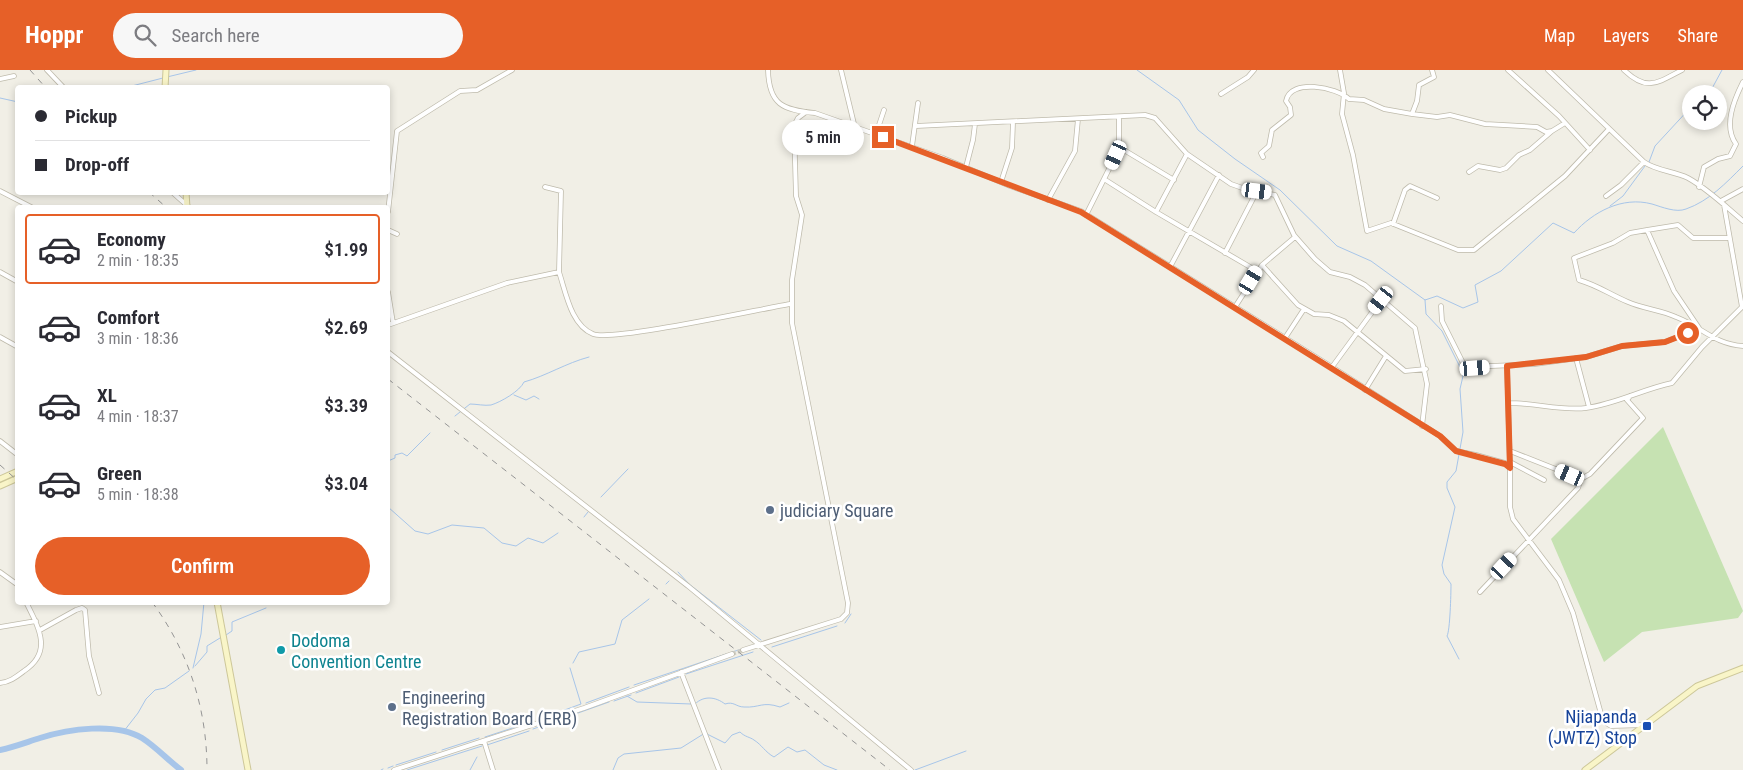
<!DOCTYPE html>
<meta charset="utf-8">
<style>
body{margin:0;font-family:"Roboto Condensed",sans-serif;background:#f7f7f7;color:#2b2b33;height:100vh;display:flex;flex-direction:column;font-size:19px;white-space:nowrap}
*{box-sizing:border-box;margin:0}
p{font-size:16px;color:#7c7c81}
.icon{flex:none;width:28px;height:28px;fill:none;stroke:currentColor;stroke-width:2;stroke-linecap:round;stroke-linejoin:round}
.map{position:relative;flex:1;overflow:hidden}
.panel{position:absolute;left:15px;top:135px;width:375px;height:400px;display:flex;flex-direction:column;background:#fff;border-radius:5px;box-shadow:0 2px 8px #0003}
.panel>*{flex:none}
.guide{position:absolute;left:15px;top:15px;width:375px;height:110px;border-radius:5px;box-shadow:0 2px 8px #0003;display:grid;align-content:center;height:110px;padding:0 20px;background:#fff}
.tools{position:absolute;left:1682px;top:15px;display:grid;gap:10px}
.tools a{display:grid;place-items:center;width:45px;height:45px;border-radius:50%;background:#fff;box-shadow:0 2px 8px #0003;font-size:25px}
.end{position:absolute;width:22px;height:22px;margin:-11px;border:6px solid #e66028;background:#fff;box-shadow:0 0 0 2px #fff}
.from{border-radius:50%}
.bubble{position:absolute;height:35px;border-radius:18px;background:#fff;box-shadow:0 2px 8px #0003;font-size:16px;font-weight:600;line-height:35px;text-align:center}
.car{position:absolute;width:15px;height:30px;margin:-15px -8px;border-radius:6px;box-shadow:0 0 4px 1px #0007;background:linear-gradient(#fff 24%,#345 0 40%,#fff 0 76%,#345 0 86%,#fff 0)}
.guide b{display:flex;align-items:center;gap:18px;height:48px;font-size:19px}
.guide b+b{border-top:1px solid #e1e1e2}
.guide i{width:12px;height:12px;background:#2b2b33}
ul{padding:9px 0 0;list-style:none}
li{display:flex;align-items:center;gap:15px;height:70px;margin:0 10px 8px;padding:0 10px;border:2px solid transparent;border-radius:5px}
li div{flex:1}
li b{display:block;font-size:19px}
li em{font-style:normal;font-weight:600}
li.on{border-color:#e66028}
li>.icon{width:45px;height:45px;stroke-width:1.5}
.action{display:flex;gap:10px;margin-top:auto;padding:10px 20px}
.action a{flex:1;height:58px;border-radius:30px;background:#e66028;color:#fff;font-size:20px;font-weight:600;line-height:58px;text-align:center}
header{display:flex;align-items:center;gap:30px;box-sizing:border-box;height:70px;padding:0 25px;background:#e66028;color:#fff}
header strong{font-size:24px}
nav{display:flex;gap:28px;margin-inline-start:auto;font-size:18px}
.search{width:350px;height:45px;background:#f7f7f7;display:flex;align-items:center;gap:12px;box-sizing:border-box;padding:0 18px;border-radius:28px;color:#7c7c81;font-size:19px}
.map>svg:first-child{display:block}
.green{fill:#c6e2b2}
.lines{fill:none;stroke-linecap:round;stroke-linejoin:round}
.stream{stroke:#a7c5e9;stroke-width:1}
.river{stroke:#a7c5e9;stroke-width:6}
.street-tunnel{stroke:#ceccc3;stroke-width:4;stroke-dasharray:4 2;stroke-linecap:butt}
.street-casing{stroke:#bfbbac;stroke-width:5.5}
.secondary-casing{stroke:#cdc799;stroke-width:7}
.street{stroke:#fff;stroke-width:4}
.secondary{stroke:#f9f5c8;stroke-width:5}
.rail{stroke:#959595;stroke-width:1;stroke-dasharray:6 6;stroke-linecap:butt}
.route{stroke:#e66028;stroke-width:6}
.service-dot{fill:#5c6f8a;stroke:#fff;stroke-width:2}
.culture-dot{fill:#0f9aa8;stroke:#fff;stroke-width:2}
.transit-dot{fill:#1a4fb4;stroke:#fff;stroke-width:2}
.labels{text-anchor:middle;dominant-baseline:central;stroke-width:5;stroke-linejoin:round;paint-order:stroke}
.service-label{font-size:18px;fill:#4e5e75;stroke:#fff;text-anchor:start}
.culture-label{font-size:18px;fill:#0d838f;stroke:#fff;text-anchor:start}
.transit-label{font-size:18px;fill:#164399;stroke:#fff;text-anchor:end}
</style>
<header>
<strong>Hoppr</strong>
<div class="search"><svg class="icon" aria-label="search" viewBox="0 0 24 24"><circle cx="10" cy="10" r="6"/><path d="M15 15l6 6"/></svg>Search here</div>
<nav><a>Map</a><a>Layers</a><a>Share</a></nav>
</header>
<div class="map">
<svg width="1743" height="700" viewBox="0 0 1743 700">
<rect width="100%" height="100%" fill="#f1efe6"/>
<path class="green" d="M1663,357L1743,541L1738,548L1642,562L1604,592L1551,469Z"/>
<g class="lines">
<path class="stream" d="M1137,0L1179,30L1198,60L1235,89L1280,120L1337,176L1371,191L1425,230L1437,226L1463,238L1478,232L1475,215L1501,201L1553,153L1574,163C1593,142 1622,126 1652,134C1662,137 1676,143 1686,139C1709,131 1726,113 1743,96
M167,7L196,0
M124,18L163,8
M1709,24L1722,0
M0,28L18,32
M1649,92L1655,76L1691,37
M1610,136L1623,126L1645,96
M1425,230L1426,244L1442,261L1461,299L1463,306L1460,319L1463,362L1456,401L1447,412V418L1455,437L1442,495L1444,504L1451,514C1451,524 1450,561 1447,566L1459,589
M514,325L526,330L534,326L539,329
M455,346L470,334C476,334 485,336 491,335C501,332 520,321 524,312C546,306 566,293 589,287
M388,391L395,388V385L402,383L407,386L430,363
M601,427L628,399
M388,437L415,461L428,464L452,455L484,458L502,473L516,476L528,468L543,473L558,463
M584,447L588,442
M678,502L689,514L761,570
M666,514L669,511
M845,553L851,544
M226,565L232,561V552L266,538
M772,577L837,556
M732,582L742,579
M573,593L579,582L615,574L622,550L649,529
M195,596L207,582V576L220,568
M193,598L201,564L204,532
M686,604L753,582
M634,615L726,584
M636,623L679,607
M627,626L637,632L691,634
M614,631L631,625
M586,633L629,617
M695,634C704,625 716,627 725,634C734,631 736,637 744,637C760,638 762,631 780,637L789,633
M540,649L581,634L570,598
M533,659L609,632
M124,661L138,643L146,629L155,620L165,618L189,601
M485,667L534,651
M487,675L529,661
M442,680L479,668
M396,695L436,682
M388,698L393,696
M381,700L383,699
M407,700L482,676
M470,700L477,687
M613,700L618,688L624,684L681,678L705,663L725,673L732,665L740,662C745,667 750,667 754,670C762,675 765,682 774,687L788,677L797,682L805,680L824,695L837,700
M915,700L966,681"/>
<path class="river" d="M0,680C14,677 27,672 40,668C68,659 116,652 142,668C156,677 168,690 181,700"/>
<path class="street-tunnel" d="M732,584L743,580"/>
<defs>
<path id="street" d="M47,0L64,18
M768,0C769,35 783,40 815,43L943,88L1010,116L1081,141L1332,297L1440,366L1456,381L1476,385L1505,393L1510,398V437L1513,449L1559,510L1573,543L1603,651L1611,656L1644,655
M841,0L855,58
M1340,0L1344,23L1342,44L1353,85L1367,161L1391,153L1458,180H1474L1565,106L1609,59
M1508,0L1559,46L1590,80
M1548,0L1644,92C1657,101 1674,101 1688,108C1708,119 1725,136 1743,151
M1624,0C1647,22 1657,13 1682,0
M0,9L14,6
M1221,24L1248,7L1254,0
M1412,44L1417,31L1419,15L1434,7L1432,0
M916,56L1145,45L1155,48L1187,84L1231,114L1248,120L1275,125L1294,165L1315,189L1330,202L1350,207L1365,215L1415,258L1427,314L1422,356
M876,64L884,40
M912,76L918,33
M1119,77L1174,110
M1263,87L1261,83L1269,76L1272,60L1291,45L1290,37L1286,31C1290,8 1337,17 1349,29L1364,30L1384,39L1412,44L1437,47L1450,45L1485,54L1537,57L1546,62L1552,61L1565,53
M966,97L973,70L975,54
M1469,102L1478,96L1500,100L1506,98L1519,85L1530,80L1552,61
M1104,109L1156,142L1257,201
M1001,112L1012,78L1013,52
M1699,117L1704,97L1718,89L1730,86L1736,74C1723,56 1734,30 1743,12
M0,121L33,138
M172,122L190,138
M1606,126L1621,115L1644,92
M1048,130L1075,81L1078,49
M1721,131L1743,119
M1724,135L1742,237
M388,142L397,61L460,21L477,20L512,0
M1156,142L1187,84
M1086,145L1116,85L1119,77V47
M1393,154L1405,120L1410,116L1437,128
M388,160L397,164
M1647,160L1678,155L1693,168H1729
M1225,183L1257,121
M1262,195L1298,235L1314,244L1329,245L1344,251L1405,301L1426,299
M1170,197L1219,105
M0,202L18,212
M559,202C566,223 571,255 593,264C611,272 760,239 790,234
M388,222L393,253
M1441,236L1442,251L1464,295L1468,297L1535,294L1586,287L1622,276L1665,272L1699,258L1674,221L1647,160L1630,163L1613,173L1574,188L1579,210C1597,215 1611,225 1628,232C1644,239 1661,240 1676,247C1702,257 1714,274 1743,276
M1235,237L1262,195L1295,167
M388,255L507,213L559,202L561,121L545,117
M0,267L18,277
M1285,268L1304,239
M388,282L688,516L911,700
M1576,288L1589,337
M1507,296L1510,398
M1332,297L1381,230
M1365,320L1386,286
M1509,333C1535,333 1562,341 1586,338C1616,334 1643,319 1672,313L1702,277L1743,236
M0,371L18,385
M1510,381L1581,409
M1510,392L1544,410
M0,502L18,515
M1480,522L1578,418L1581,409L1590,404L1643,348L1627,330L1630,326
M0,557L36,551
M40,560L76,540L82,538L85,540L89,586L99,623
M743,580L841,549L847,543L848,533L792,253V210L802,145L796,126L794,56L798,48L806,42
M681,602L719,700
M0,613C10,612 16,607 24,601C53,582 39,558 26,532
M484,671L493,700
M394,700L584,638L732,584"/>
<path id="secondary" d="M165,18L166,0
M186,122L187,138
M0,409L18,401
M0,416L18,408
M217,532L248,700
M1585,700L1697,616L1743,598"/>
</defs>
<use href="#street" class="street-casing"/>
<use href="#secondary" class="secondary-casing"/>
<use href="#street" class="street"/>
<use href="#secondary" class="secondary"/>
<path class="rail" d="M30,0L46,18
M149,122L167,138
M388,309L890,700
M0,395L18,411
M152,532C189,582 207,639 207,700"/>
</g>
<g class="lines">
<path class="route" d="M883,67L1081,142L1440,366L1456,381L1505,394L1510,398L1507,296L1586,287L1622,276L1665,272L1688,263"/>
</g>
<g class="service-dot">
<circle cx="770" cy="440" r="5"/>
<circle cx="392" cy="637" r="5"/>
</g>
<circle class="culture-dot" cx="281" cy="580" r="5"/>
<rect class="transit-dot" x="1642" y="651" width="10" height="10" rx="2.5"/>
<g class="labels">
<g class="service-label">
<text x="780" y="440">judiciary Square</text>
<text x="402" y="627">Engineering<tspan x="402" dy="21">Registration Board (ERB)</tspan></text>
</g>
<g class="culture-label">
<text x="291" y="570">Dodoma<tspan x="291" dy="21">Convention Centre</tspan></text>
</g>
<g class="transit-label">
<text x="1637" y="646">Njiapanda<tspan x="1637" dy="21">(JWTZ) Stop</tspan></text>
</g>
</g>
</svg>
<div class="tools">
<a><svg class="icon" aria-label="locate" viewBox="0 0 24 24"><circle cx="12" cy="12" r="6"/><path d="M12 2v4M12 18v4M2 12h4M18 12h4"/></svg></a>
</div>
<i class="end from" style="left:1688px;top:263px"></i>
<i class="end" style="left:883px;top:67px"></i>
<div class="bubble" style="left:782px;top:50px;width:82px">5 min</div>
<i class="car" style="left:1116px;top:85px;rotate:204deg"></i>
<i class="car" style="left:1257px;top:121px;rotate:97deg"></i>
<i class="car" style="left:1251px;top:210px;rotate:31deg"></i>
<i class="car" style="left:1381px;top:230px;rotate:218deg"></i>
<i class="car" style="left:1475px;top:298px;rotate:86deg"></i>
<i class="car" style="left:1570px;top:405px;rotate:293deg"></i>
<i class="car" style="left:1504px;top:496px;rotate:43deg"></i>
<div class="guide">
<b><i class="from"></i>Pickup</b>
<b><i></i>Drop-off</b>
</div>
<section class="panel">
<ul>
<li class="on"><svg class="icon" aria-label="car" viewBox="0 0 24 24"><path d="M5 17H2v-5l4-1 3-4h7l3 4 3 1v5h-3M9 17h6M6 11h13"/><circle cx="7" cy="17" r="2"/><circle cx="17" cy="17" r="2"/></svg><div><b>Economy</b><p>2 min · 18:35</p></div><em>$1.99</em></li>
<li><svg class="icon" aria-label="car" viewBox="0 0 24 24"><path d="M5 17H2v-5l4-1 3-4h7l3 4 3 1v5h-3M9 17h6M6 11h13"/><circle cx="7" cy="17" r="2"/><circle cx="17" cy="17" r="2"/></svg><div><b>Comfort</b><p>3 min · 18:36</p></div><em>$2.69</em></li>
<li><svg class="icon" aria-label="car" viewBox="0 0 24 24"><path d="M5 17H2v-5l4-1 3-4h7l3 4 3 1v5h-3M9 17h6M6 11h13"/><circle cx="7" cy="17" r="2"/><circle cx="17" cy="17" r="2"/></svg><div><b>XL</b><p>4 min · 18:37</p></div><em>$3.39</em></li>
<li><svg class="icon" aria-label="car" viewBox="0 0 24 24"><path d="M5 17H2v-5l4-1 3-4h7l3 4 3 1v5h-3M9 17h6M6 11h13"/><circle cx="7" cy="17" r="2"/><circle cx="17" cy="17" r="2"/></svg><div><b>Green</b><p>5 min · 18:38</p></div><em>$3.04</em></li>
</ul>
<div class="action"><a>Confirm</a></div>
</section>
</div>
